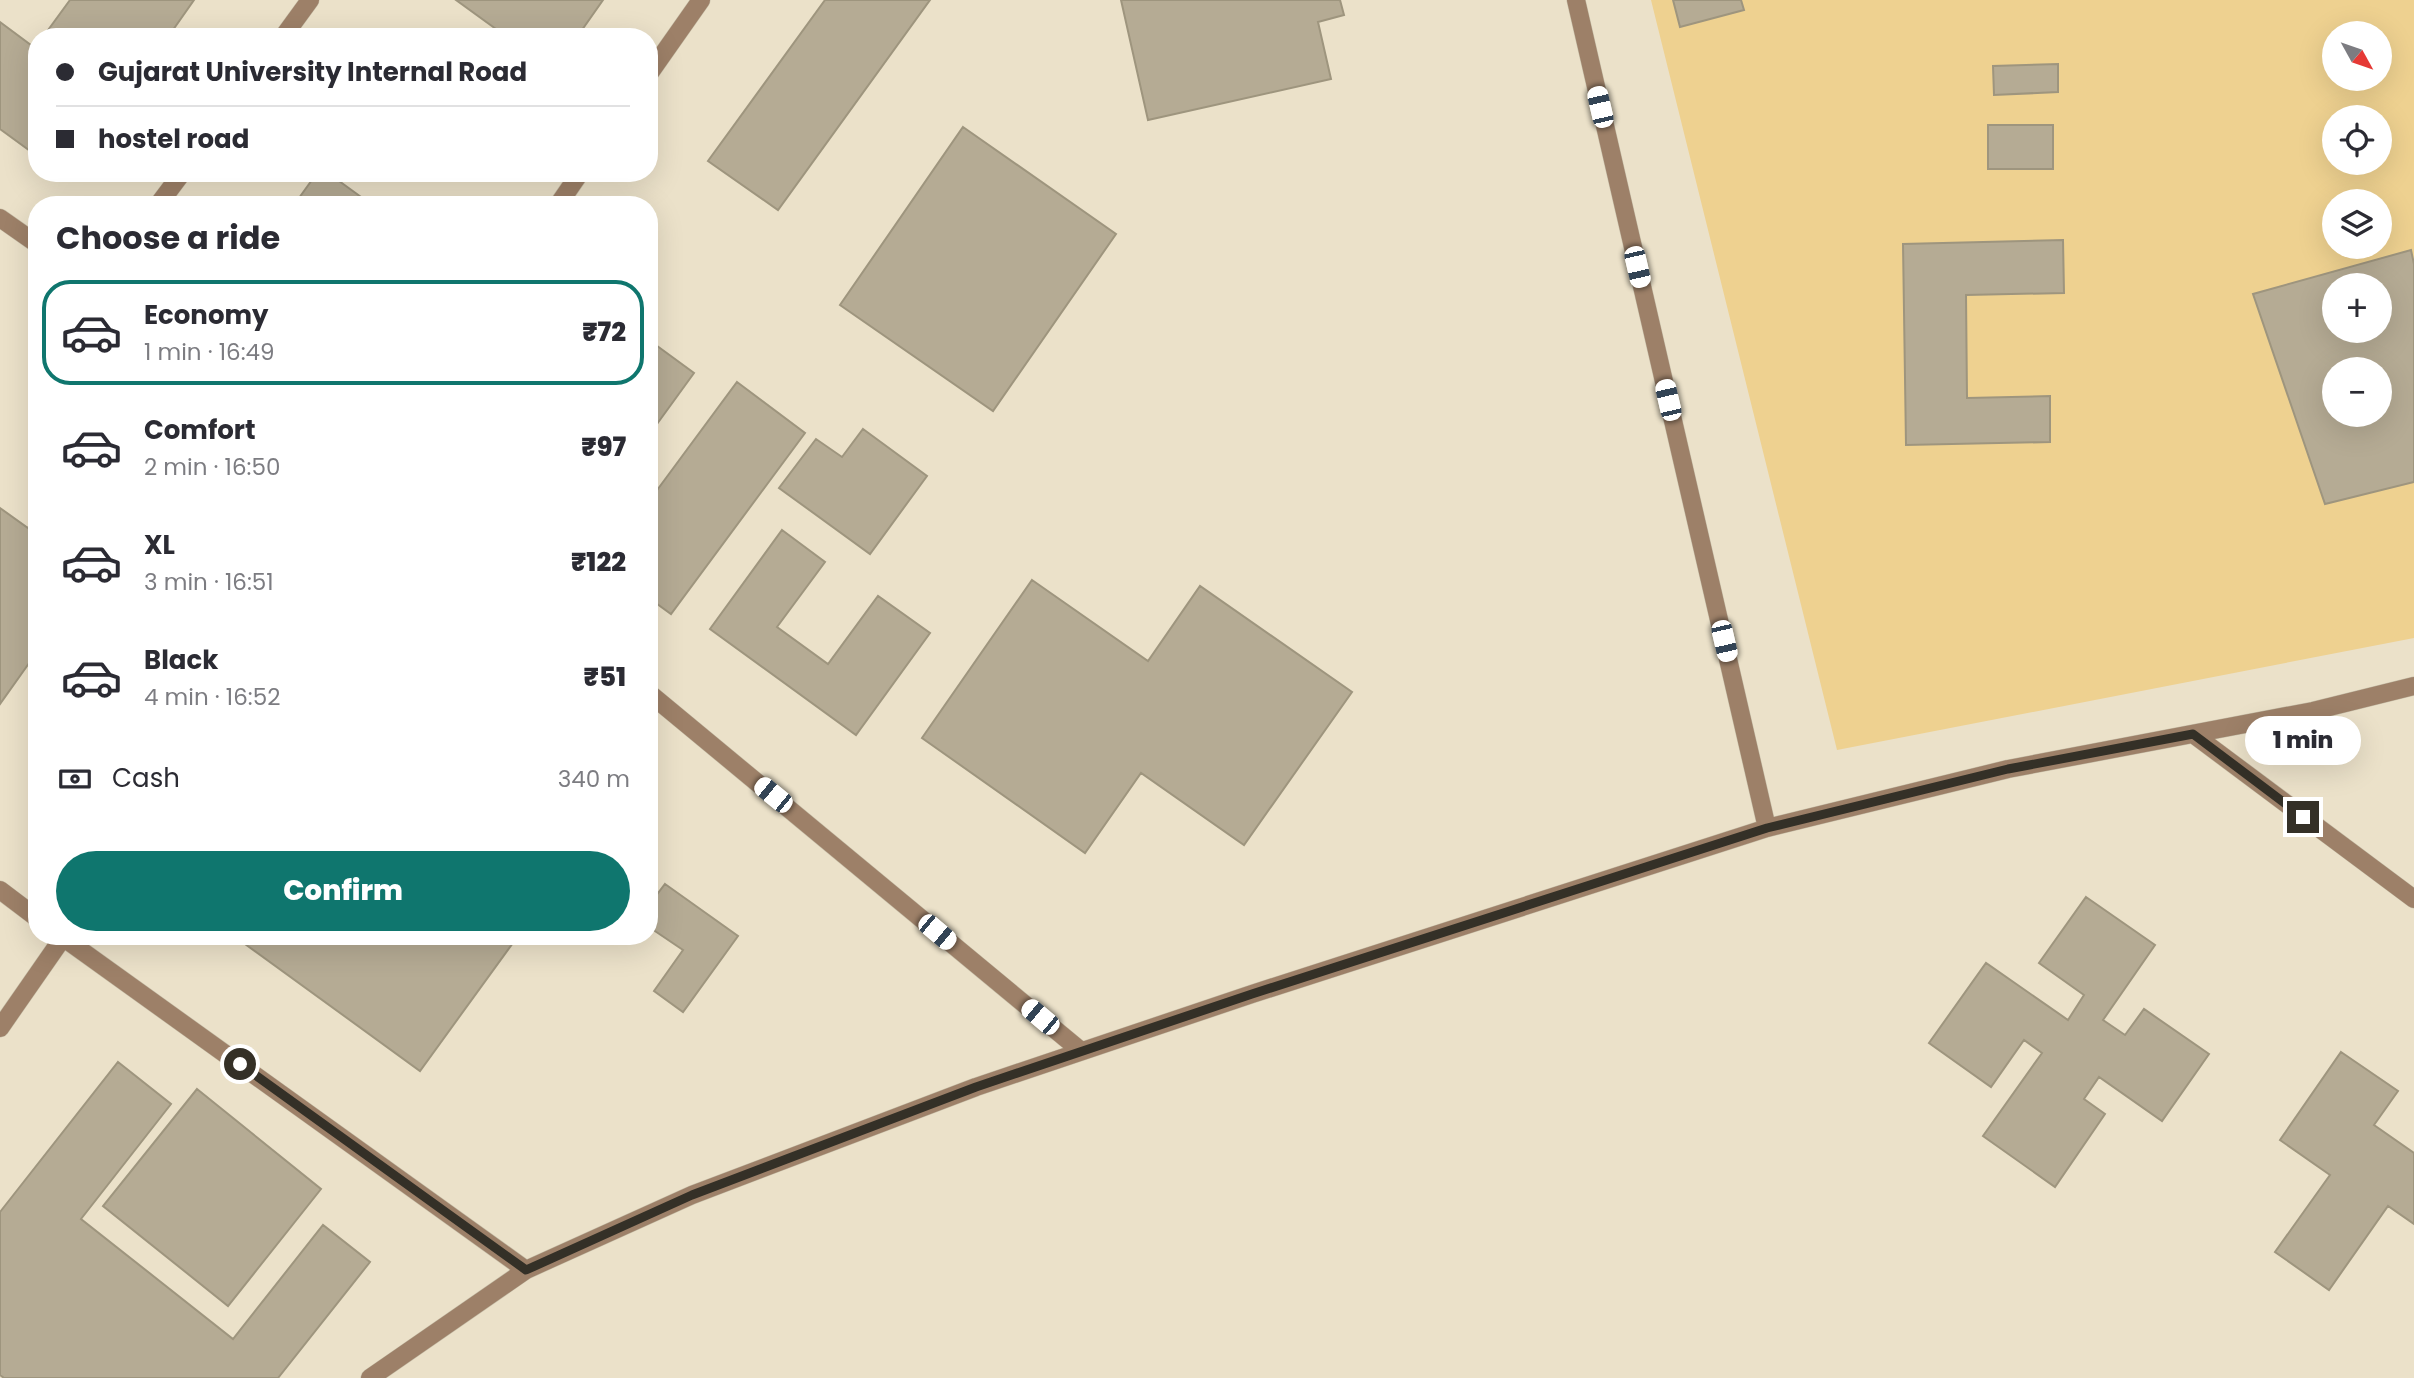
<!DOCTYPE html>
<meta charset="utf-8">
<style>
body{margin:0;font-family:Poppins,sans-serif;background:#f2f2f3;color:#2b2b33;height:100vh;display:flex;flex-direction:column;font-size:26px;white-space:nowrap}
*{box-sizing:border-box;margin:0}
p{font-size:23px;color:#7c7c81}
.icon{flex:none;width:38px;height:38px;fill:none;stroke:currentColor;stroke-width:2;stroke-linecap:round;stroke-linejoin:round}
.map{position:relative;flex:1;overflow:hidden}
.side{position:absolute;left:28px;top:196px;width:630px;height:749px;display:flex;flex-direction:column;background:#fff;border-radius:28px;box-shadow:0 7px 28px #0002}
.side>*{flex:none}
.hud{position:absolute;left:28px;top:28px;width:630px;height:154px;border-radius:28px;box-shadow:0 7px 28px #0002;display:grid;align-content:center;height:154px;padding:0 28px;background:#fff}
.needle{width:46px;rotate:130deg}
.tools{position:absolute;left:2322px;top:21px;display:grid;gap:14px}
.tools a{display:grid;place-items:center;width:70px;height:70px;border-radius:50%;background:#fff;box-shadow:0 7px 28px #0002;font-size:35px}
.end{position:absolute;width:32px;height:32px;margin:-16px;border:9px solid #343027;background:#fff;box-shadow:0 0 0 4px #fff}
.from{border-radius:50%}
.bubble{position:absolute;height:49px;border-radius:24px;background:#fff;box-shadow:0 7px 28px #0002;font-size:23px;font-weight:800;line-height:49px;text-align:center}
.car{position:absolute;width:21px;height:42px;margin:-21px -10px;border-radius:9px;box-shadow:0 0 5px 2px #0007;background:linear-gradient(#fff 24%,#345 0 40%,#fff 0 76%,#345 0 86%,#fff 0)}
.hud b{display:flex;align-items:center;gap:24px;height:66px;font-size:26px}
.hud b+b{border-top:2px solid #e1e1e2}
.hud i{width:18px;height:18px;background:#2b2b33}
ul{padding:0;list-style:none}
li{display:flex;align-items:center;gap:21px;height:105px;margin:0 14px 10px;padding:0 14px;border:4px solid transparent;border-radius:28px}
li div{flex:1}
li b{display:block;font-size:26px}
li em{font-style:normal;font-weight:800}
li.selected{border-color:#0f766e}
li>.icon{width:63px;height:63px;stroke-width:1.5}
h2{padding:0 28px;font-size:32px;line-height:84px}
.pay{display:flex;align-items:center;gap:18px;height:77px;padding:0 28px;font-size:26px}
.pay p{margin-inline-start:auto}
.action{display:flex;gap:14px;margin-top:auto;padding:14px 28px}
.action a{flex:1;height:80px;border-radius:42px;background:#0f766e;color:#fff;font-size:28px;font-weight:800;line-height:80px;text-align:center}
.map>svg:first-child{display:block}
.green{fill:#eed190;fill-rule:evenodd}
.building{fill:#b5ab94;stroke:#9e957e;stroke-width:2;fill-rule:evenodd}
.lines{fill:none;stroke-linecap:round;stroke-linejoin:round}
.minor-casing{stroke:#c6bea9;stroke-width:19}
.minor{stroke:#9d8068;stroke-width:18}
.route{stroke:#343027;stroke-width:9}
</style>
<div class="map">
<svg width="2414" height="1378" viewBox="0 0 2414 1378">
<rect width="100%" height="100%" fill="#ebe1c9"/>
<path class="green" d="M1651,0H2414V638L1837,750ZM2334,33H2380V79H2334ZM2334,117H2380V163H2334ZM2334,201H2380V247H2334ZM2334,285H2380V331H2334ZM2334,369H2380V415H2334Z"/>
<path class="building" d="M70,0H194L168,37H43Z
M456,0H603L577,37H507Z
M825,0H930L778,210L708,161Z
M1121,0H1340L1344,15L1318,22L1331,79L1148,120Z
M1673,0H1741L1744,10L1680,27Z
M0,22L35,48L37,45V156L0,129Z
M2058,64V92L1994,95L1993,66Z
M1988,125H2053V169H1988Z
M963,127L1116,234L993,411L840,305Z
M317,173H328L372,205H294Z
M2063,240L2064,293L1966,295L1967,398L2050,396V442L1906,445L1903,244Z
M2411,250L2414,264V482L2325,504L2253,294ZM2334,285H2380V331H2334ZM2334,369H2380V415H2334Z
M649,340L694,373L649,435Z
M737,382L805,433L671,614L649,598V501Z
M863,429L927,476L870,554L779,488L816,439L842,457Z
M0,508L28,528L37,516V652L0,704Z
M782,530L825,562L777,627L828,664L878,596L930,633L856,735L710,629Z
M1032,580L1148,661L1200,586L1352,692L1244,845L1141,773L1085,853L922,738Z
M665,884L738,936L683,1012L654,991L683,950L649,927V905Z
M2086,897L2155,945L2103,1020L2125,1035L2144,1009L2209,1054L2162,1121L2099,1077L2084,1099L2105,1114L2055,1187L1983,1136L2042,1053L2024,1040L1991,1087L1929,1043L1986,963L2068,1020L2084,995L2039,963Z
M234,936H518L420,1071Z
M2341,1052L2398,1091L2374,1125L2414,1153V1224L2388,1206L2329,1290L2275,1252L2330,1175L2280,1140Z
M118,1062L171,1104L81,1219L233,1339L323,1225L370,1262L278,1378H4L0,1375V1212Z
M197,1089L321,1189L228,1306L103,1206Z"/>
<g class="lines">
<defs>
<path id="minor" d="M1576,0L1767,828
M283,37L310,0
M649,74L701,0
M158,205L182,173
M558,205L580,173
M0,218L37,244
M649,693L1081,1051
M2193,734L2414,899
M0,890L37,918
M61,936L526,1270
M0,1028L64,936
M370,1378L526,1270L692,1195L976,1087L1252,994L1767,828L2008,769L2313,711L2414,686"/>
</defs>
<use href="#minor" class="minor-casing"/>
<use href="#minor" class="minor"/>
</g>
<g class="lines">
<path class="route" d="M240,1064L526,1270L692,1195L976,1087L1252,994L1767,828L2008,769L2193,734L2303,817"/>
</g>
</svg>
<div class="tools">
<a><svg class="needle" viewBox="-14 -14 28 28"><path d="M0-13l5 13h-10z" fill="#e53935"/><path d="M0 13l5-13h-10z" fill="#7c7c81"/></svg></a>
<a><svg class="icon" aria-label="locate" viewBox="0 0 24 24"><circle cx="12" cy="12" r="6"/><path d="M12 2v4M12 18v4M2 12h4M18 12h4"/></svg></a>
<a><svg class="icon" aria-label="layers" viewBox="0 0 24 24"><path d="M12 4l9 5-9 5-9-5zM3 14l9 5 9-5"/></svg></a>
<a>+</a>
<a>−</a>
</div>
<i class="end from" style="left:240px;top:1064px"></i>
<i class="end" style="left:2303px;top:817px"></i>
<div class="bubble" style="left:2245px;top:716px;width:116px">1 min</div>
<i class="car" style="left:1600px;top:107px;rotate:347deg"></i>
<i class="car" style="left:1637px;top:267px;rotate:167deg"></i>
<i class="car" style="left:1668px;top:400px;rotate:347deg"></i>
<i class="car" style="left:1724px;top:641px;rotate:167deg"></i>
<i class="car" style="left:773px;top:795px;rotate:309deg"></i>
<i class="car" style="left:937px;top:932px;rotate:130deg"></i>
<i class="car" style="left:1040px;top:1017px;rotate:310deg"></i>
<div class="hud">
<b><i class="from"></i>Gujarat University Internal Road</b>
<b><i></i>hostel road</b>
</div>
<section class="side">
<h2>Choose a ride</h2>
<ul>
<li class="selected"><svg class="icon" aria-label="car" viewBox="0 0 24 24"><path d="M5 17H2v-5l4-1 3-4h7l3 4 3 1v5h-3M9 17h6M6 11h13"/><circle cx="7" cy="17" r="2"/><circle cx="17" cy="17" r="2"/></svg><div><b>Economy</b><p>1 min · 16:49</p></div><em>₹72</em></li>
<li><svg class="icon" aria-label="car" viewBox="0 0 24 24"><path d="M5 17H2v-5l4-1 3-4h7l3 4 3 1v5h-3M9 17h6M6 11h13"/><circle cx="7" cy="17" r="2"/><circle cx="17" cy="17" r="2"/></svg><div><b>Comfort</b><p>2 min · 16:50</p></div><em>₹97</em></li>
<li><svg class="icon" aria-label="car" viewBox="0 0 24 24"><path d="M5 17H2v-5l4-1 3-4h7l3 4 3 1v5h-3M9 17h6M6 11h13"/><circle cx="7" cy="17" r="2"/><circle cx="17" cy="17" r="2"/></svg><div><b>XL</b><p>3 min · 16:51</p></div><em>₹122</em></li>
<li><svg class="icon" aria-label="car" viewBox="0 0 24 24"><path d="M5 17H2v-5l4-1 3-4h7l3 4 3 1v5h-3M9 17h6M6 11h13"/><circle cx="7" cy="17" r="2"/><circle cx="17" cy="17" r="2"/></svg><div><b>Black</b><p>4 min · 16:52</p></div><em>₹51</em></li>
</ul>
<div class="pay"><svg class="icon" aria-label="cash" viewBox="0 0 24 24"><path d="M3 7h18v10H3z"/><circle cx="12" cy="12" r="2"/></svg>Cash<p>340 m</p></div>
<div class="action"><a>Confirm</a></div>
</section>
</div>
